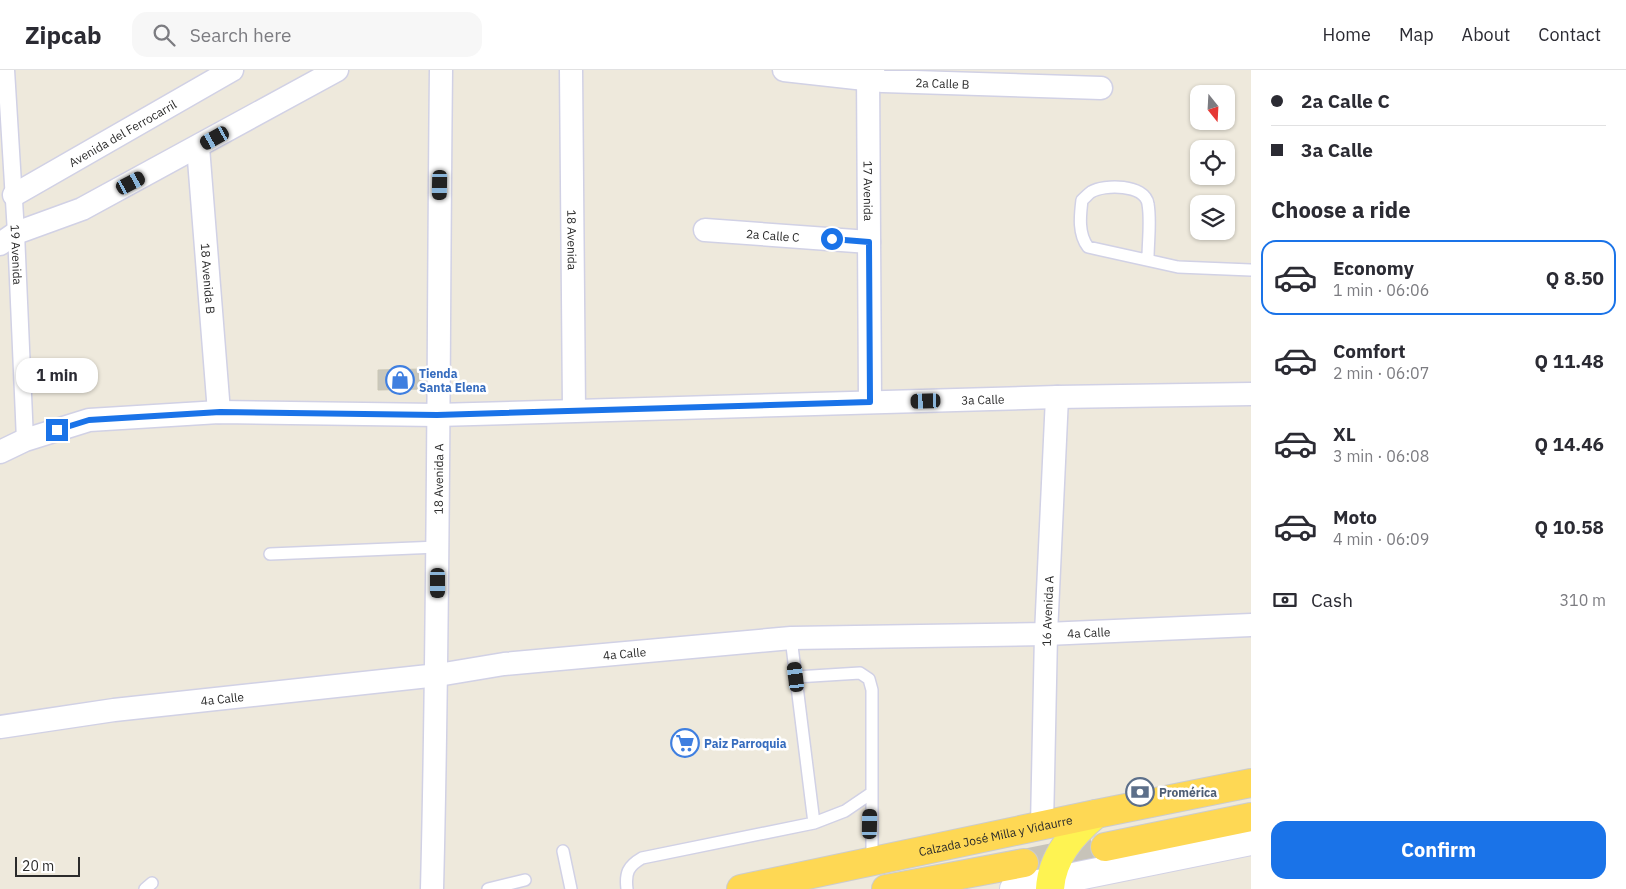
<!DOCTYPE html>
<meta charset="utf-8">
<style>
body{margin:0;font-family:"IBM Plex Sans",sans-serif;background:#f7f7f7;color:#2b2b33;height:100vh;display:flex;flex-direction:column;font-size:19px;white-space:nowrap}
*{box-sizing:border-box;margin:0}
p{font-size:16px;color:#7c7c81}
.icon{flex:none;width:28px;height:28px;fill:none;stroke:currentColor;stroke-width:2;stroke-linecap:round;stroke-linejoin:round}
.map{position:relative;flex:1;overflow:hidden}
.panel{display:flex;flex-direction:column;background:#fff;width:375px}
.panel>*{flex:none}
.hud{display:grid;align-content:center;height:110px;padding:0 20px;background:#fff}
.needle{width:32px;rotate:162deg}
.fabs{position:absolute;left:1190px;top:15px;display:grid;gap:10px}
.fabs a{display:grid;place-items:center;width:45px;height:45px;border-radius:10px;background:#fff;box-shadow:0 1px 4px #0004;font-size:25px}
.scale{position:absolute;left:15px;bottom:12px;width:65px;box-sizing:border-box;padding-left:5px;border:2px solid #2b2b2b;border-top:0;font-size:14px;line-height:18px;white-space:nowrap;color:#2b2b2b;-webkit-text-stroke:4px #fff;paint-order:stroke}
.end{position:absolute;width:22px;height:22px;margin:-11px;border:6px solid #1a73e8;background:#fff;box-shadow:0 0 0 2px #fff}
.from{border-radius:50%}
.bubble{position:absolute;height:35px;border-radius:15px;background:#fff;box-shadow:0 1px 4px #0004;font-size:16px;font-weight:800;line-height:35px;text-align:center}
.car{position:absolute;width:15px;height:30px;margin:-15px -8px;border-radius:6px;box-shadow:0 0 4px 1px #0007;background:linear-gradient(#222 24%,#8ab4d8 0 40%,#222 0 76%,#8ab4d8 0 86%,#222 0)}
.hud b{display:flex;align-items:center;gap:18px;height:48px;font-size:19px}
.hud b+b{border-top:1px solid #e1e1e2}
.hud i{width:12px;height:12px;background:#2b2b33}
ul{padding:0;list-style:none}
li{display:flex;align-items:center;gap:15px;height:75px;margin:0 10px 8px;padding:0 10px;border:2px solid transparent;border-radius:15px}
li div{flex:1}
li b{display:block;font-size:19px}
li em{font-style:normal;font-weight:800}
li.active{border-color:#1a73e8}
li>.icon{width:45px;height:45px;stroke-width:1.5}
h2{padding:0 20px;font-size:22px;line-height:60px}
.pay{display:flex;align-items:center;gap:12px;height:55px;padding:0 20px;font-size:19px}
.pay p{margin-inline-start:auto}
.action{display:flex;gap:10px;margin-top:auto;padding:10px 20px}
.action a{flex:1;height:58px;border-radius:15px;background:#1a73e8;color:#fff;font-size:20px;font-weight:800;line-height:58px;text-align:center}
header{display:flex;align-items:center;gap:30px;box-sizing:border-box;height:70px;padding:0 25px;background:#fff;border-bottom:1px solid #e1e1e2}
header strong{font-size:24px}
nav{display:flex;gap:28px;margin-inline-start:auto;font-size:18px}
.search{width:350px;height:45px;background:#f7f7f7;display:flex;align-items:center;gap:12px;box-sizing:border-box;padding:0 18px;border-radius:15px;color:#7c7c81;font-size:19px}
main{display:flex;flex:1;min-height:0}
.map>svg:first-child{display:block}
.building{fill:#c9c7bb;stroke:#cac6b5}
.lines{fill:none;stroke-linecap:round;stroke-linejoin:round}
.trunk-tunnel{stroke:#c7c3b9;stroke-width:28;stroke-dasharray:28 14;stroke-linecap:butt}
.service-casing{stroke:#d1d1e5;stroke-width:14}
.pedestrian-casing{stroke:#d1d1e5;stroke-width:19}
.minor-casing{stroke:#d1d1e5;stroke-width:25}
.secondary-casing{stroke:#d1d1e5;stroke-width:30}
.primary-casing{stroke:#ccc;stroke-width:30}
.trunk-casing{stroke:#ccc;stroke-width:30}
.service{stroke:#fff;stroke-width:11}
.pedestrian{stroke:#fff;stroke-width:16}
.minor{stroke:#fff;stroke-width:22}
.secondary{stroke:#fff;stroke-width:28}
.primary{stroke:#fef352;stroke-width:28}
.trunk{stroke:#fed854;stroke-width:28}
.route{stroke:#1a73e8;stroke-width:6}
.labels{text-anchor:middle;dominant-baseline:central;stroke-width:5;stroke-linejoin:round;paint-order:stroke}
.street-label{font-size:12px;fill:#2b2b2b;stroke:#fff}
.shop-label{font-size:12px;font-weight:bold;fill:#366cbe;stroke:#fff;text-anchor:start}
.service-label{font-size:12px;font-weight:bold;fill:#4e5e75;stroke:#fff;text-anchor:start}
</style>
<header>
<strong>Zipcab</strong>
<div class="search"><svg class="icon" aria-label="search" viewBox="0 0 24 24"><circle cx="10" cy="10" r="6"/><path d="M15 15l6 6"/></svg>Search here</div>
<nav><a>Home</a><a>Map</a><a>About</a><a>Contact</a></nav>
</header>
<main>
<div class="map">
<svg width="1251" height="819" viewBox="0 0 1251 819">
<rect width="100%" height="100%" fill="#eee9dc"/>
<path class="building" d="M422,299V319L378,320V300Z"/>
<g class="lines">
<path class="trunk-tunnel" d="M1024,793L1105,777"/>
<defs>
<path id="service" d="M1148,189C1148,171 1151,151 1148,134C1145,114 1104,114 1091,122C1088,124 1085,128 1082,130C1080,146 1078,164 1088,177L1178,197L1251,200
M270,484L438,477
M791,568L814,753
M796,607L860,603L869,609L872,620V791
M563,781L571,819
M145,819L152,813
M488,819L525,810
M627,819C625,803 628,796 642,788L814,753L845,741L870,724"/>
<g id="pedestrian">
<path id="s1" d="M6,0L16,163L25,370"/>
</g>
<g id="minor">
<path id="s2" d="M571,0L574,340"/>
<path id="s3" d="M784,0L883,11L1101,18"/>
<path id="s4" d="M868,0L870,332"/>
<path id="s5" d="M198,77L219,342"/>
<path id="s6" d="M14,125L232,0"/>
<path id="s7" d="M705,160L869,172"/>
<path d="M0,174L16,163L82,139L337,0"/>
<path id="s8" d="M0,382L25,370L89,350L219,342L437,345L1057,327L1251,324"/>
<path id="s9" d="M0,657L114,640L438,605L504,594L791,568L1046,564L1251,555"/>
<path id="s10" d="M1042,756L1046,564L1057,327"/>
<path id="s11" d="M432,819C439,546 438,273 441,0"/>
</g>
<path id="secondary" d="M1014,819L1251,771"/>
<path id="primary" d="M1050,819C1052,786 1072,765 1096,744"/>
<g id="trunk">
<path d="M1105,777L1251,747"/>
<path id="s12" d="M741,819L1096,744L1251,713"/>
<path d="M886,819L1024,793"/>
</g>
</defs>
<use href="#service" class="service-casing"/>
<use href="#pedestrian" class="pedestrian-casing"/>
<use href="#minor" class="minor-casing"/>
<use href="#secondary" class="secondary-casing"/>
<use href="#primary" class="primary-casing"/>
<use href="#trunk" class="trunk-casing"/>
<use href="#service" class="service"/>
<use href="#pedestrian" class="pedestrian"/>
<use href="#minor" class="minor"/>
<use href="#secondary" class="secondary"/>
<use href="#primary" class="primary"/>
<use href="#trunk" class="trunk"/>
</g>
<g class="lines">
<path class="route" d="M57,360L89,350L220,342L437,345L870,332L869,172L832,169"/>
</g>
<defs>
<symbol id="shop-ring" viewBox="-11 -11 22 22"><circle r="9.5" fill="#fff" stroke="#3f7fe0" stroke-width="1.5"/><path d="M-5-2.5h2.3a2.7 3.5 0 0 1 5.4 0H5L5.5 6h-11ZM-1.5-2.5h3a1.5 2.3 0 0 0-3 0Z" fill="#3f7fe0"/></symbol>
<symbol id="supermarket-ring" viewBox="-11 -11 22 22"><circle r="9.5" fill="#fff" stroke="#3f7fe0" stroke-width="1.5"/><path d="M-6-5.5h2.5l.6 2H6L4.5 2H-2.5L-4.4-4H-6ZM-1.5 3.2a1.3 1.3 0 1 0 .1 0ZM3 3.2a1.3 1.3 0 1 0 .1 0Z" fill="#3f7fe0"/></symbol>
<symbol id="bank-ring" viewBox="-11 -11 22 22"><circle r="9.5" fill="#fff" stroke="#5c6f8a" stroke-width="1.5"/><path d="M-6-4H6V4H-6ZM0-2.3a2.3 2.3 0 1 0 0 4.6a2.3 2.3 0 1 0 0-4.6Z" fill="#5c6f8a"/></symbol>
</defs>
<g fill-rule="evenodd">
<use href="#shop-ring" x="384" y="294" width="32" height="32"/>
<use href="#supermarket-ring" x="669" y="657" width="32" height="32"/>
<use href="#bank-ring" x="1124" y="706" width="32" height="32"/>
</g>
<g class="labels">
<g class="street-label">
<text stroke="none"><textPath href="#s3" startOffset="159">2a Calle B</textPath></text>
<text stroke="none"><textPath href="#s6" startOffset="125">Avenida del Ferrocarril</textPath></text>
<text stroke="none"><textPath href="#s4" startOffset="121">17 Avenida</textPath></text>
<text stroke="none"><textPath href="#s7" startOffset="68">2a Calle C</textPath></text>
<text stroke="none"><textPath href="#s2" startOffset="170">18 Avenida</textPath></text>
<text stroke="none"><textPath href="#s1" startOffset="185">19 Avenida</textPath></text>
<text stroke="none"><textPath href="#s5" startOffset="132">18 Avenida B</textPath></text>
<text stroke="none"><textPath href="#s8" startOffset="989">3a Calle</textPath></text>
<text stroke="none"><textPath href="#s11" startOffset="410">18 Avenida A</textPath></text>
<text stroke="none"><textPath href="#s10" startOffset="215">16 Avenida A</textPath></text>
<text stroke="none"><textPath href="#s9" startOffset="1094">4a Calle</textPath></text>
<text stroke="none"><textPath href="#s9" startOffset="629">4a Calle</textPath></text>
<text stroke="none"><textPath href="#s9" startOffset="224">4a Calle</textPath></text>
<text stroke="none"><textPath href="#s12" startOffset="260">Calzada José Milla y Vidaurre</textPath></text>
</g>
<g class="shop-label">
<text x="419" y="303">Tienda<tspan x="419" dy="14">Santa Elena</tspan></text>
<text x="704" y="673">Paiz Parroquia</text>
</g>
<g class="service-label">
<text x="1159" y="722">Promérica</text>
</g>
</g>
</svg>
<div class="fabs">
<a><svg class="needle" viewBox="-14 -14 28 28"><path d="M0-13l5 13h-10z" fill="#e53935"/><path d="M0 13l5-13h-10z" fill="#7c7c81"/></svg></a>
<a><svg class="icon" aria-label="locate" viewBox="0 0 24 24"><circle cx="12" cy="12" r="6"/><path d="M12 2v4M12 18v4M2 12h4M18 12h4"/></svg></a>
<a><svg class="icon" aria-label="layers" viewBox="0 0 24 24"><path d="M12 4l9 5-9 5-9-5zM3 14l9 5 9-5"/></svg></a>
</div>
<div class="scale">20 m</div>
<i class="end from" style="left:832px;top:169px"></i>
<i class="end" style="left:57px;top:360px"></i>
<div class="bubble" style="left:16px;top:288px;width:82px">1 min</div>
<i class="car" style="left:215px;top:68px;rotate:241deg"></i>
<i class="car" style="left:131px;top:113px;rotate:62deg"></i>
<i class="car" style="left:440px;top:115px;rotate:181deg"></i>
<i class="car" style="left:926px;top:331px;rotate:268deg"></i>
<i class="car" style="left:438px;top:513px;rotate:180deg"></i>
<i class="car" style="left:796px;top:607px;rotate:353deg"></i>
<i class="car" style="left:870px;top:754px;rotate:1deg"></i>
</div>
<section class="panel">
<div class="hud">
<b><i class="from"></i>2a Calle C</b>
<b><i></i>3a Calle</b>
</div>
<h2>Choose a ride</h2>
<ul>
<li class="active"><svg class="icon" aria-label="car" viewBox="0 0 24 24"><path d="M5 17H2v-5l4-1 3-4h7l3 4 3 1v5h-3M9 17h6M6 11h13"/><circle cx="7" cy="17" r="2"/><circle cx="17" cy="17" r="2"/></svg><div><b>Economy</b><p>1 min · 06:06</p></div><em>Q 8.50</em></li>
<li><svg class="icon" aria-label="car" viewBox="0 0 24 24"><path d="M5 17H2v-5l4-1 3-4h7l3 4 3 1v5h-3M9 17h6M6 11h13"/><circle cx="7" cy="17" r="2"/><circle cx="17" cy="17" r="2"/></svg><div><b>Comfort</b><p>2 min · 06:07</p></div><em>Q 11.48</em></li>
<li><svg class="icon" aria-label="car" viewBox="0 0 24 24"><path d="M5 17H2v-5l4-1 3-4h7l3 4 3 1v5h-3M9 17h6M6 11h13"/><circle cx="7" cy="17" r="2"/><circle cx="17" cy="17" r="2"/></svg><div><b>XL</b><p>3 min · 06:08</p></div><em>Q 14.46</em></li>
<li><svg class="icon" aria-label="car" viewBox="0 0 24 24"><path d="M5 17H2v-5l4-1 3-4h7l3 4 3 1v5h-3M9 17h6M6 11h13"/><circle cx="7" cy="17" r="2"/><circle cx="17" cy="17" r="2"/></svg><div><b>Moto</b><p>4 min · 06:09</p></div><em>Q 10.58</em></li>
</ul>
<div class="pay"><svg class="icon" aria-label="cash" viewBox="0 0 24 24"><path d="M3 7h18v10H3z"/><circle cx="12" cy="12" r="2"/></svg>Cash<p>310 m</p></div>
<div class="action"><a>Confirm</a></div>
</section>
</main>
